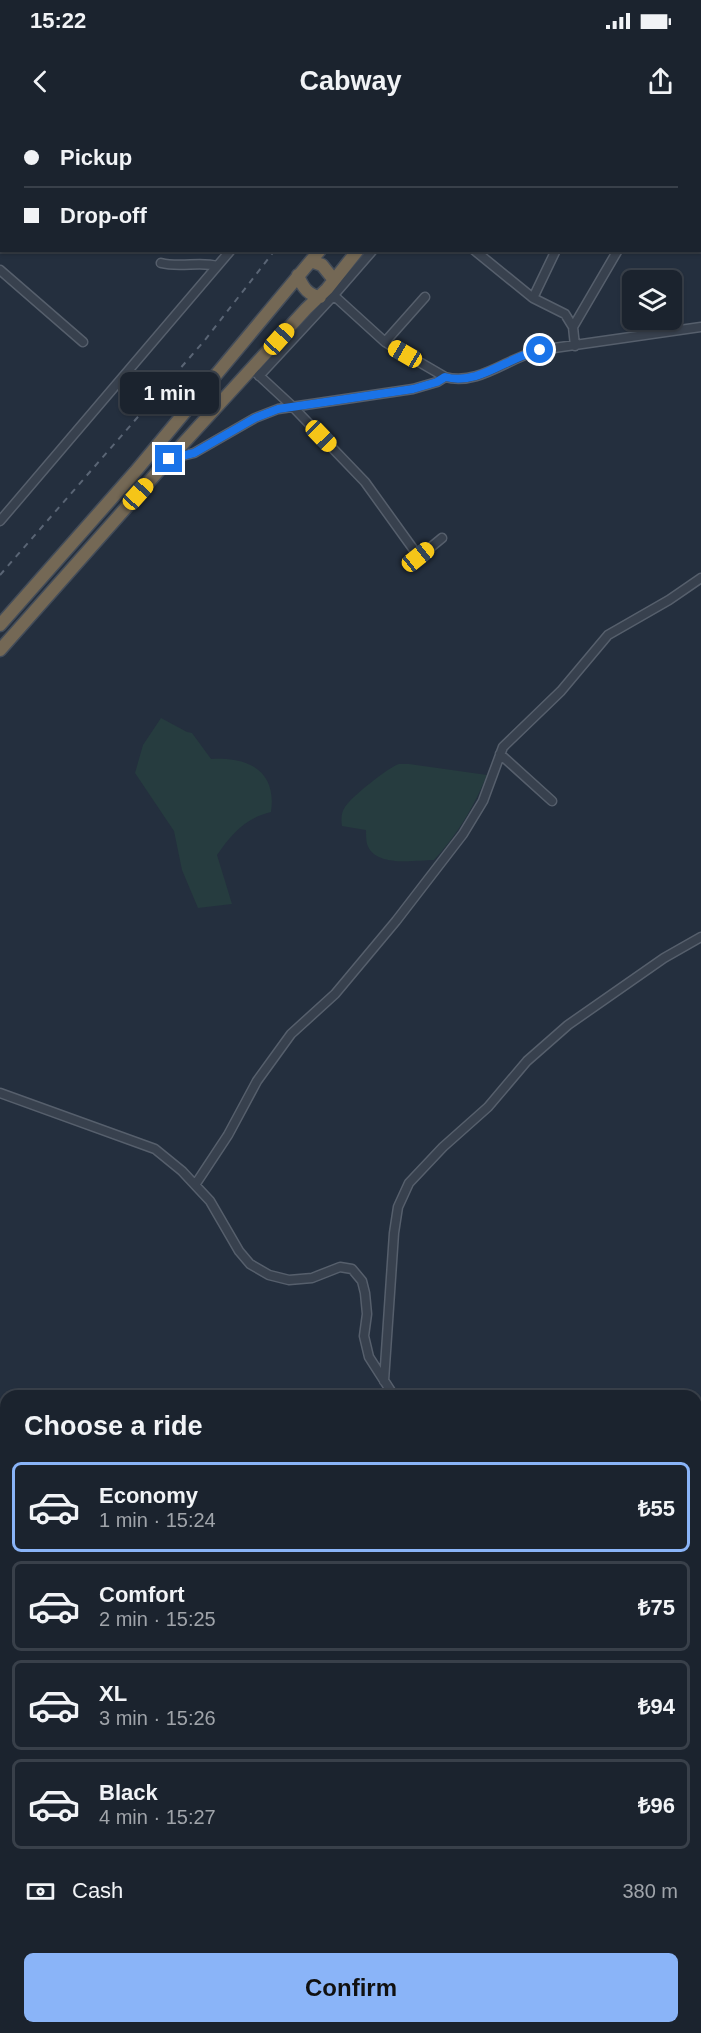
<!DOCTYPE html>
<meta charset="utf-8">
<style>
body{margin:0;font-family:Arial,sans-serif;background:#282f3a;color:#f1f3f6;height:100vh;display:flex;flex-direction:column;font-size:22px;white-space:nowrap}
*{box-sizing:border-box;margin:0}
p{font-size:20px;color:#a0a4aa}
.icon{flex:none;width:33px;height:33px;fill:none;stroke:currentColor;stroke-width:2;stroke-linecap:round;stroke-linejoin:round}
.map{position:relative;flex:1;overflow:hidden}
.sheet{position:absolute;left:0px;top:1270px;width:702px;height:644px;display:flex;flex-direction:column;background:#1b232e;border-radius:18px 18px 0 0;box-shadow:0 2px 4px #0004,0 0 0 2px #39404a}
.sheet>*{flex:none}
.banner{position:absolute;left:0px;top:0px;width:702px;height:132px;box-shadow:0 2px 4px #0004,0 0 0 2px #39404a;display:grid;align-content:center;height:132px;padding:0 24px;background:#1b232e}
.tools{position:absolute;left:622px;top:150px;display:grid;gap:12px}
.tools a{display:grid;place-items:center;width:60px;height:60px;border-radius:9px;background:#1b232e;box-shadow:0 2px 4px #0004,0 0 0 2px #39404a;font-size:30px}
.end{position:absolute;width:27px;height:27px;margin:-14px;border:8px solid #1a73e8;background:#fff;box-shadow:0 0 0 3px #fff}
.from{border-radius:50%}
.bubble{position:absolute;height:42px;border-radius:9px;background:#1b232e;box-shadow:0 2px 4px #0004,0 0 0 2px #39404a;font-size:20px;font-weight:700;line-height:42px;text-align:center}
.car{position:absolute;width:18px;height:36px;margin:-18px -9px;border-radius:8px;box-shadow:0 0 4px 2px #0007;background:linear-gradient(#f5c518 24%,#345 0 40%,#f5c518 0 76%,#345 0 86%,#f5c518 0)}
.banner b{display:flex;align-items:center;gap:21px;height:57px;font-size:22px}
.banner b+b{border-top:2px solid #39404a}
.banner i{width:15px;height:15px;background:#f1f3f6}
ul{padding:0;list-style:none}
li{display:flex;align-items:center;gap:18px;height:90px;margin:0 12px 9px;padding:0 12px;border:3px solid #39404a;border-radius:9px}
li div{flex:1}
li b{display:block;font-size:22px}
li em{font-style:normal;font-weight:700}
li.selected{border-color:#8ab4f8}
li>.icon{width:54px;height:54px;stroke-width:1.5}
h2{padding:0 24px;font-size:27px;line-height:72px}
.pay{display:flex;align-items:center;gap:15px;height:66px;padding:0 24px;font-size:22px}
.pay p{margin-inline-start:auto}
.button{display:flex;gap:12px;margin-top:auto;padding:12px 24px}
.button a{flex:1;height:69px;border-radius:9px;background:#8ab4f8;color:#111;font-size:24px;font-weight:700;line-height:69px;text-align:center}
.status{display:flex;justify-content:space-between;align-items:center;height:42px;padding:0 30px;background:#1b232e;direction:ltr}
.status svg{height:16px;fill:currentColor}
header{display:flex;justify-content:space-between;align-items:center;height:78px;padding:0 24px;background:#1b232e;font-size:27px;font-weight:700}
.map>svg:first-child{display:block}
.green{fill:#263c3f}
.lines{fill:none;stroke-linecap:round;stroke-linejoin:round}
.minor-casing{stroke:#565f6c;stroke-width:11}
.highway-casing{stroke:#434c59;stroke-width:15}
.minor{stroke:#38414e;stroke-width:8}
.highway{stroke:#746855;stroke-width:12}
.rail{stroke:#5a6575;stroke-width:2;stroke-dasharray:6 6;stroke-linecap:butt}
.route{stroke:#1a73e8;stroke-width:8}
</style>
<div class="status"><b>15:22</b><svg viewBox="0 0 49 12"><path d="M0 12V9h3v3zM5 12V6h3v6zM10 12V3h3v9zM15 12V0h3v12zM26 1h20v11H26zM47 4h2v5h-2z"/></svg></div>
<header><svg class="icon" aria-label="back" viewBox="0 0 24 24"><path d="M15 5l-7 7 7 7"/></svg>Cabway<svg class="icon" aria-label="share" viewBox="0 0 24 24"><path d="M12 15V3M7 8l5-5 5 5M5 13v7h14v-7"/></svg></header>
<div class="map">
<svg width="701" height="1913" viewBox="0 0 701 1913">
<rect width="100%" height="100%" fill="#242f3e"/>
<path class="green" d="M161,598L187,612L192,613L211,639C248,637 277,650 271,692C245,698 231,715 217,735L232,784L198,788L182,750L174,711L135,653L143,625Z
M399,644H409L487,655C474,687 457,715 434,740C415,740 375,748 367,724C366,720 366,714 366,710L342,706C341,699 341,693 345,687C351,677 389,647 399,644Z"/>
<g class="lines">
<defs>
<path id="minor" d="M131,0L133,2
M605,0L606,2
M62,2L63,0
M356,2L357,0
M485,2L486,0
M664,2L666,0
M0,82L2,80
M474,130L533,178L565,194L573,207L575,226
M161,143C180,148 200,141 217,146
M0,150L83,222
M330,172L385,222L445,257
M533,178L556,130
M573,207L618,130
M385,222L425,177
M252,249L292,286L365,362L419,437L442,418
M259,256L334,175L373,130
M169,339L194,333L255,298L278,289L413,269L437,262L445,257C479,266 507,238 540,230L701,207
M0,401L231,130
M500,634L552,681
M0,973L155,1029L182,1051L210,1081L239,1131L250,1144L269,1155L289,1160L312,1158L340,1147L352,1149L362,1161L365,1173L367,1194L364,1216L369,1237L394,1276
M195,1065L228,1015L257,961L291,914L335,874L396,801L463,714L483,681L503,627L561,571L608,515L669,480L701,458
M384,1261L394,1113L398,1087L409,1063L443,1027L488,987L527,941L568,905L664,838L701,817
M696,1385L701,1387"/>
<path id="highway" d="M444,2L446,0
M470,2L471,0
M311,141L322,145L334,160
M298,155C302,167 308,175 320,177
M0,505L135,352L320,130
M0,530L169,339L306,189L327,169L358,130"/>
</defs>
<use href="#minor" class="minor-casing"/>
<use href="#highway" class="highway-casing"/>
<use href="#minor" class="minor"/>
<use href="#highway" class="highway"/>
<path class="rail" d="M366,2L367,0
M0,455L205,220L275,130"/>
</g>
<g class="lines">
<path class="route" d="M169,339L194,333L255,298L278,289L413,269L437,262L445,257C479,266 507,237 540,230"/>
</g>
</svg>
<div class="tools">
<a><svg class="icon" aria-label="layers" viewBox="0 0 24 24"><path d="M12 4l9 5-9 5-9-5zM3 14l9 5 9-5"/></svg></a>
</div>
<i class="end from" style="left:540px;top:230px"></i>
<i class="end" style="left:169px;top:339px"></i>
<div class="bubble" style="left:120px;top:252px;width:99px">1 min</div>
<i class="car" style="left:279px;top:219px;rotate:42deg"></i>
<i class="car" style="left:405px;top:234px;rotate:300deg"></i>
<i class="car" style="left:321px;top:316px;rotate:136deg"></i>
<i class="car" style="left:138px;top:374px;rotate:42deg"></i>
<i class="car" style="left:418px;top:437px;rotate:51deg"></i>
<div class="banner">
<b><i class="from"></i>Pickup</b>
<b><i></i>Drop-off</b>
</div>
<section class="sheet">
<h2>Choose a ride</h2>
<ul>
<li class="selected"><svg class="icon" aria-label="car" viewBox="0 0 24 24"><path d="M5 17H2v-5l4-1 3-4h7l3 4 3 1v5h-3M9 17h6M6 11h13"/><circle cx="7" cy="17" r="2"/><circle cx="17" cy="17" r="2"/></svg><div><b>Economy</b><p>1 min · 15:24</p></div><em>₺55</em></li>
<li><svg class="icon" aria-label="car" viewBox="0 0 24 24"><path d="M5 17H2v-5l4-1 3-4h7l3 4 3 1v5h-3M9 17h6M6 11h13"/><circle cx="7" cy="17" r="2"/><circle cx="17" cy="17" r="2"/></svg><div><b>Comfort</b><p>2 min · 15:25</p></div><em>₺75</em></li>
<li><svg class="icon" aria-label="car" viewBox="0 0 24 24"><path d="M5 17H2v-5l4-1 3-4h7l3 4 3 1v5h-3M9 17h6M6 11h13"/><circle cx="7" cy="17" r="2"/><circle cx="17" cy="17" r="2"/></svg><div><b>XL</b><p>3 min · 15:26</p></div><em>₺94</em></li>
<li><svg class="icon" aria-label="car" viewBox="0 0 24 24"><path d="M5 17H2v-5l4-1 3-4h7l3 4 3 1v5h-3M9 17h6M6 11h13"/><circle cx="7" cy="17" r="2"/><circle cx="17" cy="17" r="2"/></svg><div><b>Black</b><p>4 min · 15:27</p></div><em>₺96</em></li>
</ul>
<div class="pay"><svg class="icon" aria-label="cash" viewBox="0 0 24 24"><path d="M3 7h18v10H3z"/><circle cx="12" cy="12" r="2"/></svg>Cash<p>380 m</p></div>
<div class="button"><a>Confirm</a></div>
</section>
</div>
